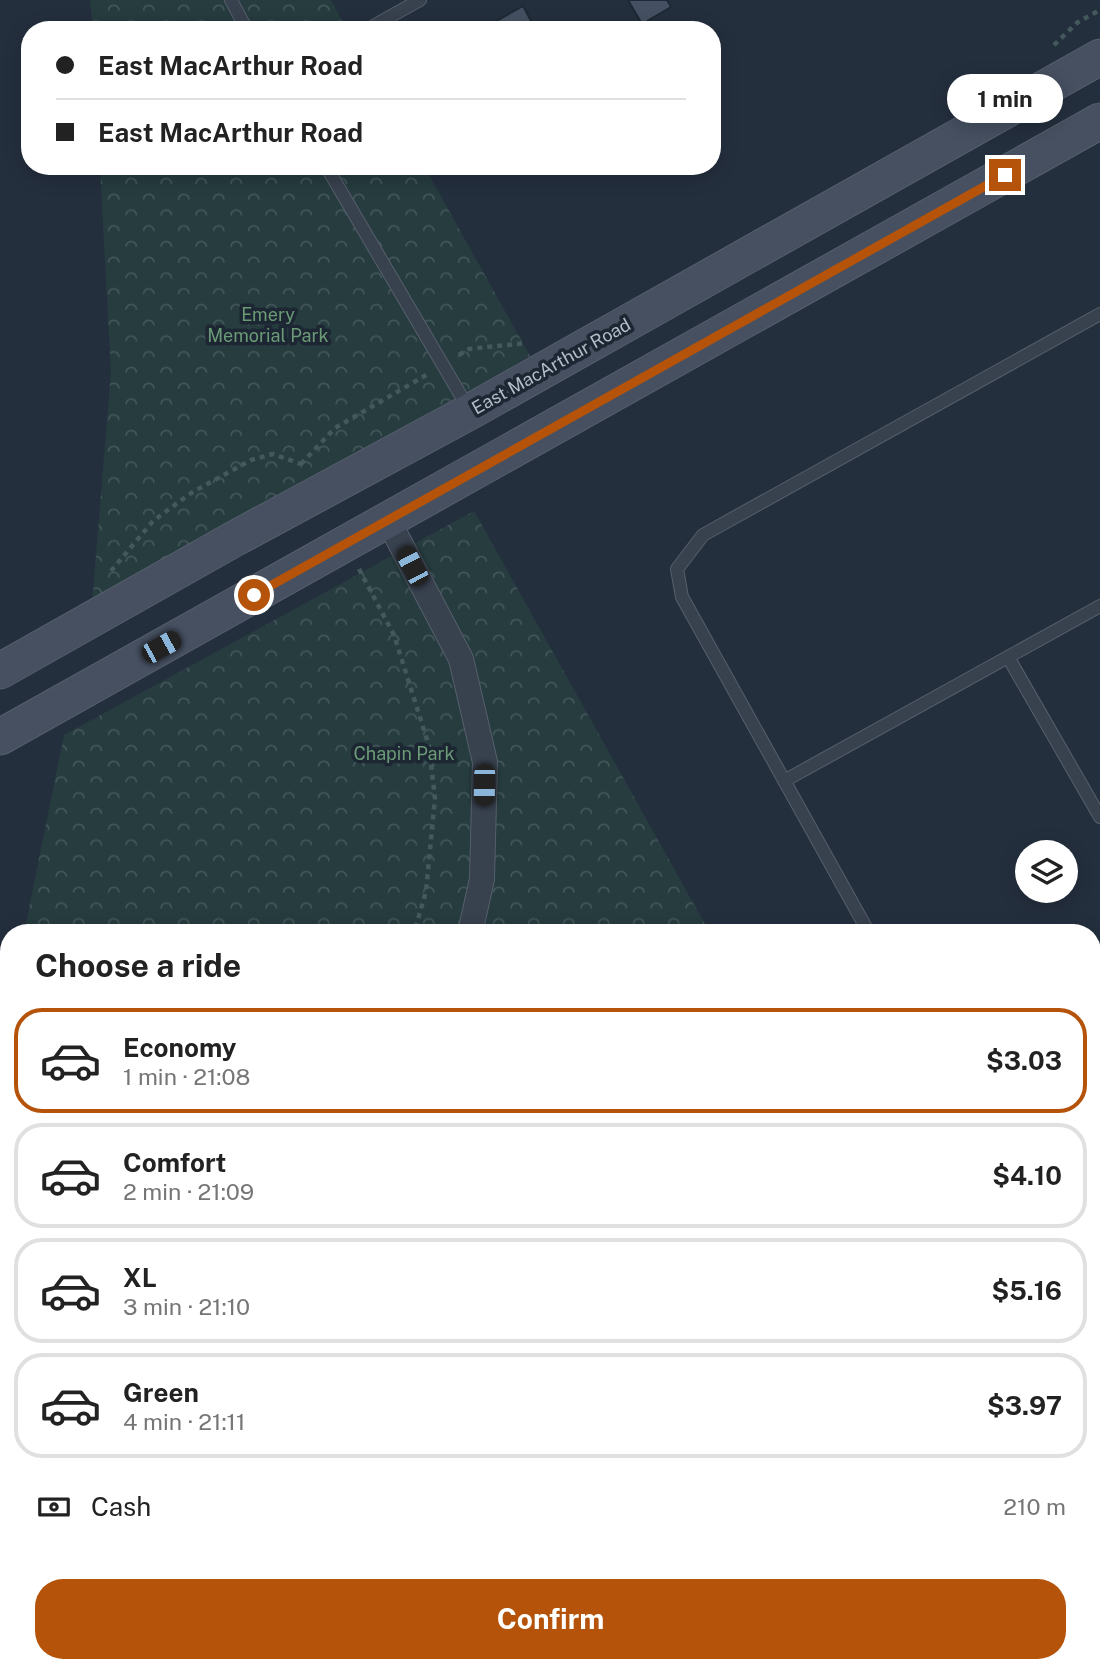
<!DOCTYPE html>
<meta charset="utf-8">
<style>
body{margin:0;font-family:"Public Sans",sans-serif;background:#f6f6f6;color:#222;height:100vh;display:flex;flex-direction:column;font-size:26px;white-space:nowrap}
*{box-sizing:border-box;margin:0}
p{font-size:23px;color:#767676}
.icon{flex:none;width:38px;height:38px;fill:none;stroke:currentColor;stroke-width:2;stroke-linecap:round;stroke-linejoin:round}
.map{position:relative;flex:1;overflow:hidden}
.side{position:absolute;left:0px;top:924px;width:1101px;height:749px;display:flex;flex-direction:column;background:#fff;border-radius:28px 28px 0 0;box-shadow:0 4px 18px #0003}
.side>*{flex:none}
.top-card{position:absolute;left:21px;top:21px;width:700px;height:154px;border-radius:28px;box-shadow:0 4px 18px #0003;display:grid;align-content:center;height:154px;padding:0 35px;background:#fff}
.fabs{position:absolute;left:1015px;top:840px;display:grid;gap:14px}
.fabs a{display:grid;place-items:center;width:63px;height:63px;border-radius:50%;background:#fff;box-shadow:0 4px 18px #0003;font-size:35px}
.end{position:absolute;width:32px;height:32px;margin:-16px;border:9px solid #b45309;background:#fff;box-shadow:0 0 0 4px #fff}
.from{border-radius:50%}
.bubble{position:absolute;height:49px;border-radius:24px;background:#fff;box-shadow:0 4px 18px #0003;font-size:23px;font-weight:700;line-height:49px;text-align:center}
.car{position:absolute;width:21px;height:42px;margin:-21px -10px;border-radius:9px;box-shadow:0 0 5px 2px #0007;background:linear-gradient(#222 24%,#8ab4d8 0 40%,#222 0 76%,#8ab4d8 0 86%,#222 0)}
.top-card b{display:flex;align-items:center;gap:24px;height:66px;font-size:26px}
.top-card b+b{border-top:2px solid #e0e0e0}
.top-card i{width:18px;height:18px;background:#222}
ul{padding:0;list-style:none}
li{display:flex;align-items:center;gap:21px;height:105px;margin:0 14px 10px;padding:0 21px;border:4px solid #e0e0e0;border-radius:28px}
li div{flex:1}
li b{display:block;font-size:26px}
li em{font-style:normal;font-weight:700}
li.selected{border-color:#b45309}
li>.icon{width:63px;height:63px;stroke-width:1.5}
h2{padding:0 35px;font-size:32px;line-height:84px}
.pay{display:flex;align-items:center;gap:18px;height:77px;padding:0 35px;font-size:26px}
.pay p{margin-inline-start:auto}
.cta{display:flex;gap:14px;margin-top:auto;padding:14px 35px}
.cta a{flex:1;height:80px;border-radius:28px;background:#b45309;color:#fff;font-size:28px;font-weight:700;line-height:80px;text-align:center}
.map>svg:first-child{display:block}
.park{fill:url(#park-crowns)}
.building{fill:#455162;stroke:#1f2835;stroke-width:2}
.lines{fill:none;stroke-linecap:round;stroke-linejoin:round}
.lane-casing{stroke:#565f6c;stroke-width:14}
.street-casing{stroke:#565f6c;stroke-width:26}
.secondary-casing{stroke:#565f6c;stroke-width:37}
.path{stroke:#44595c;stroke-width:4.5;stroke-dasharray:5 5;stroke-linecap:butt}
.lane{stroke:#38414e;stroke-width:12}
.street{stroke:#38414e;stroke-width:24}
.secondary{stroke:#465061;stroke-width:35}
.route{stroke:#b45309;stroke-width:9}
.labels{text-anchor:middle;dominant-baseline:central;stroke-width:7;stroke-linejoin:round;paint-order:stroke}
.park-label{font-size:18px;fill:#6b9a76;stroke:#1d2633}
.street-label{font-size:18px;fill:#b4bcc9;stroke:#1d2633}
</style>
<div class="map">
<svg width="1100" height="1673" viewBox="0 0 1100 1673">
<defs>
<pattern id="park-crowns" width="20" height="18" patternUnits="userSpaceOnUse" patternTransform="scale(1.75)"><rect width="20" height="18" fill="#263c3f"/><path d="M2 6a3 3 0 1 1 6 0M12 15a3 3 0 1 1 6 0" fill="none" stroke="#435659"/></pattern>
</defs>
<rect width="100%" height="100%" fill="#242f3e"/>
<path class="park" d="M90,0H331L347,30H93Z
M100,166H424L530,356L92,604L111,372Z
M474,511L710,933H24L64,735Z
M9,990V1664H1092V1613L1100,1627V1673H0V1014Z"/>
<path class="building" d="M628,0H667L671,7L642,24Z
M523,6L536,30H494L491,24Z"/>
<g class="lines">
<defs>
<path id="lane" d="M231,0L247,30
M375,25L420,0
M326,166L470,411
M1008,657L1100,817
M784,781L1100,606
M869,933L682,597L677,569L703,535L1100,314
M1092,1214L1100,1209
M1092,1331L1100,1345"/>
<path id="street" d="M388,520L461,659L485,762L482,879L470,933
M557,1664L562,1673"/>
<path id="secondary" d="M0,671L234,539L471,411L1100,57
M0,737L1100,121"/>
</defs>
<use href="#lane" class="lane-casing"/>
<use href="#street" class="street-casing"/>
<use href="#secondary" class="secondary-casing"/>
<path class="path" d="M1054,45L1078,22L1100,10
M459,355L469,349L526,343
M301,464L335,428L428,374
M359,569L394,635L429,746L435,798L426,891L414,933
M111,571L153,521L191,493L251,460L273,454L301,464L302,466
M720,1664L726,1673
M71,1673L79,1664"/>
<use href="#lane" class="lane"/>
<use href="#street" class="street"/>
<use href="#secondary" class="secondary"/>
</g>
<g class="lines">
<path class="route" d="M254,595L1005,175"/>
</g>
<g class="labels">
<g class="park-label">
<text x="268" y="314">Emery<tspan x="268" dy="21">Memorial Park</tspan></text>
<text x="404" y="753">Chapin Park</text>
</g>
<g class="street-label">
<text transform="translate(551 366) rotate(-29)">East MacArthur Road</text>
</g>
</g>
</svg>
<div class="fabs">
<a><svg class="icon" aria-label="layers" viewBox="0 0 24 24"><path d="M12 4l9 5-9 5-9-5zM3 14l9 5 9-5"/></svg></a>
</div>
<i class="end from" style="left:254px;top:595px"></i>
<i class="end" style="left:1005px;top:175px"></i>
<div class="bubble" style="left:947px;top:74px;width:116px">1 min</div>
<i class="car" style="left:412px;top:566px;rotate:332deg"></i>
<i class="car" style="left:161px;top:647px;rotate:61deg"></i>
<i class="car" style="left:484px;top:785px;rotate:181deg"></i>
<div class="top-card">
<b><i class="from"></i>East MacArthur Road</b>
<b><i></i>East MacArthur Road</b>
</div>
<section class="side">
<h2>Choose a ride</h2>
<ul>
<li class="selected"><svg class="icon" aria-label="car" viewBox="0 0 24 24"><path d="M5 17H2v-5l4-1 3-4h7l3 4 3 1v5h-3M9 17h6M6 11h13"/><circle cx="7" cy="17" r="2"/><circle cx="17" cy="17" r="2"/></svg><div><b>Economy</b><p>1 min · 21:08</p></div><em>$3.03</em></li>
<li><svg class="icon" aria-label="car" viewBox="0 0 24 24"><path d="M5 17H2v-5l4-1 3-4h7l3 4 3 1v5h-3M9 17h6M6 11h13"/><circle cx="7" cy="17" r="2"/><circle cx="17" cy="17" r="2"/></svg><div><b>Comfort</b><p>2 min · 21:09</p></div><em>$4.10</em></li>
<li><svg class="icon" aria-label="car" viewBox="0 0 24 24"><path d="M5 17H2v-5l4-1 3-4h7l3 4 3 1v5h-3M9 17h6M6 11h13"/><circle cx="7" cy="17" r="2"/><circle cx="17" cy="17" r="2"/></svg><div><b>XL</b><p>3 min · 21:10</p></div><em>$5.16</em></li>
<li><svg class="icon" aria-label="car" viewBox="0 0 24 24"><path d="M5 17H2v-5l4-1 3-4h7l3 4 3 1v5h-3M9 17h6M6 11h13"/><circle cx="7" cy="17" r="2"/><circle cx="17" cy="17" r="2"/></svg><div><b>Green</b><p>4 min · 21:11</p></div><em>$3.97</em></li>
</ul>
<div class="pay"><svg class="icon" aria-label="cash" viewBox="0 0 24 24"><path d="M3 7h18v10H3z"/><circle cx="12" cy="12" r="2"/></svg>Cash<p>210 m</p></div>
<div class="cta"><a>Confirm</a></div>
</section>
</div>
